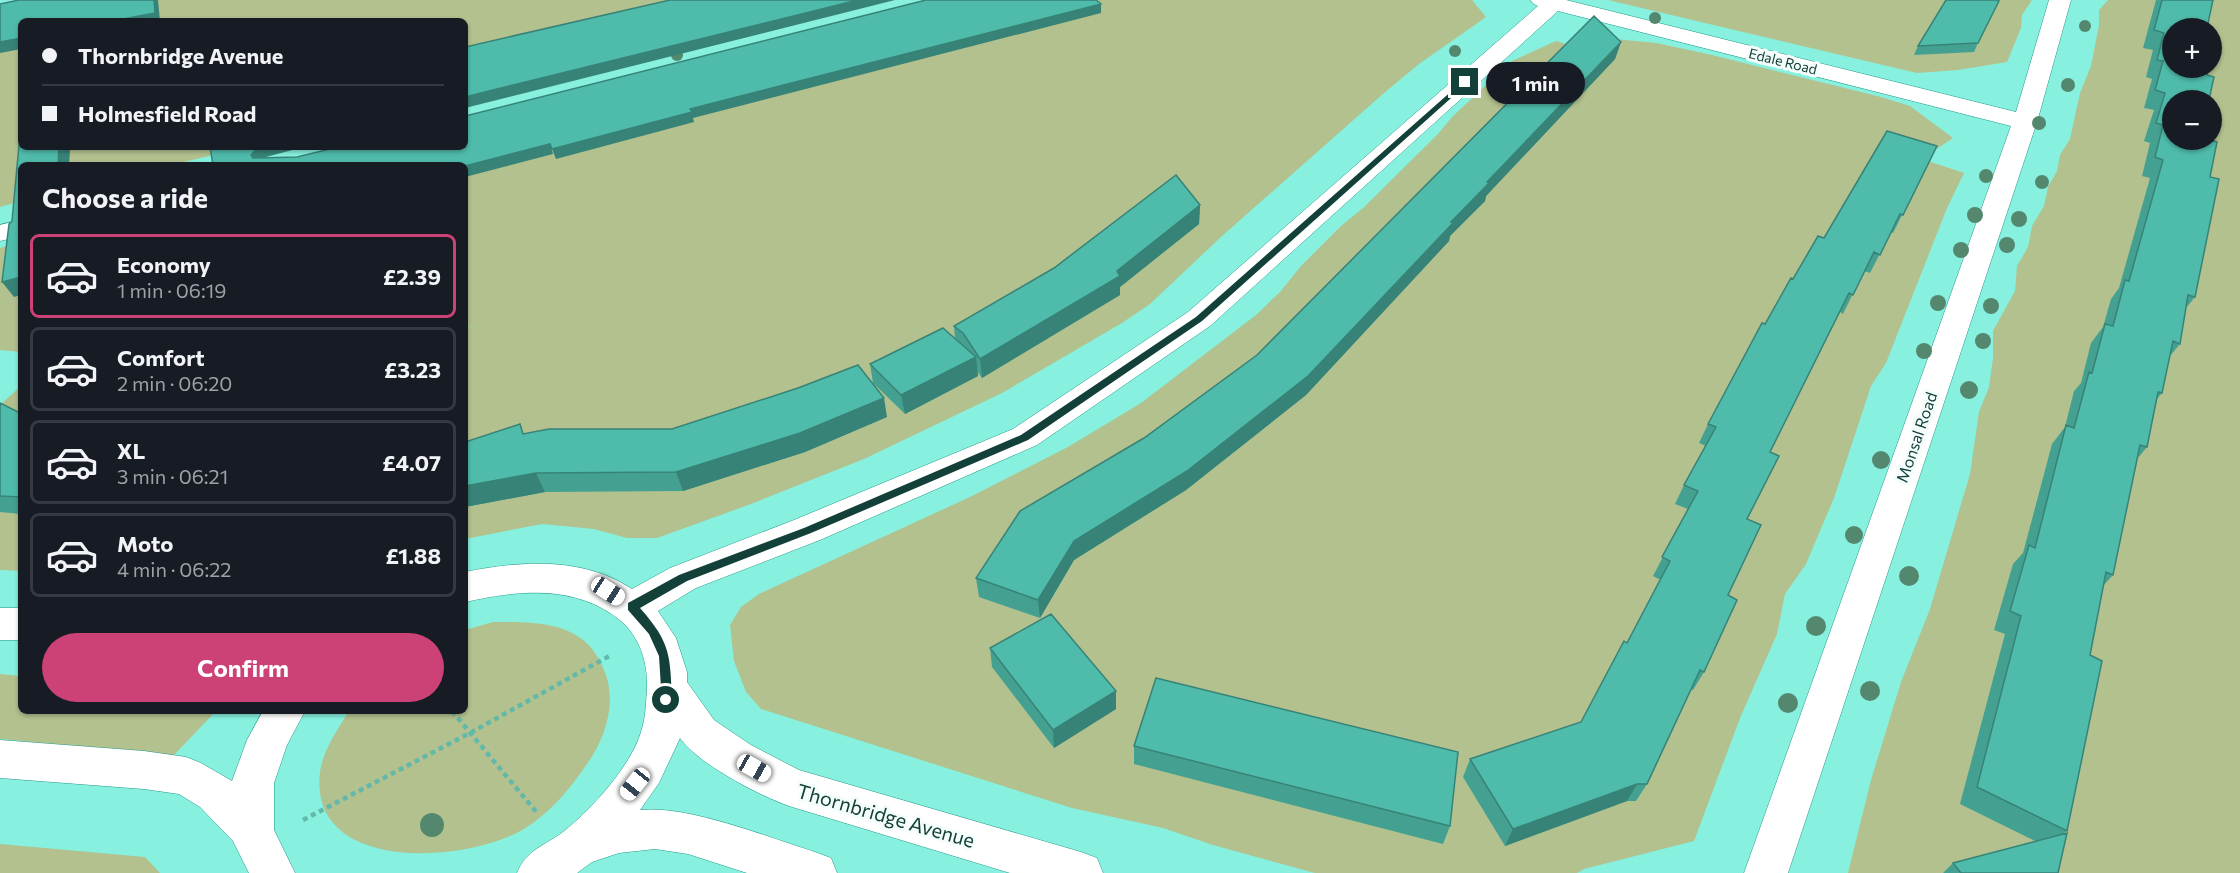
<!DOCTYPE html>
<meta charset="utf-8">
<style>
body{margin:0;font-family:Commissioner,sans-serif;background:#242831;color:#f1f3f6;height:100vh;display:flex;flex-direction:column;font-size:22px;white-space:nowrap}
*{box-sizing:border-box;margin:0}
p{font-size:20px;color:#9ea1a6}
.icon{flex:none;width:33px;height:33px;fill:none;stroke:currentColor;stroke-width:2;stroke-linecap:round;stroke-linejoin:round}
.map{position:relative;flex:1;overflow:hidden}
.side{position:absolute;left:18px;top:162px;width:450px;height:552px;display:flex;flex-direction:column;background:#171b24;border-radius:9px;box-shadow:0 2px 4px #0004}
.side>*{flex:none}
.banner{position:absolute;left:18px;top:18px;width:450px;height:132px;border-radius:9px;box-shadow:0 2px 4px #0004;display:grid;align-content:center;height:132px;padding:0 24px;background:#171b24}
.controls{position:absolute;left:2162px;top:18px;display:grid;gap:12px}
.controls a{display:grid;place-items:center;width:60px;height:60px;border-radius:50%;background:#171b24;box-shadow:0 2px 4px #0004;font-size:30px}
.end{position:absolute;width:27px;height:27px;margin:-14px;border:8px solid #13413a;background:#fff;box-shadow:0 0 0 3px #fff}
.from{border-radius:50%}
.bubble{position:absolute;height:42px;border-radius:21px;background:#171b24;box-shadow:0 2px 4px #0004;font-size:20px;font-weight:700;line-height:42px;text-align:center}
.car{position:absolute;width:18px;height:36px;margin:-18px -9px;border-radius:8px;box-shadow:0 0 4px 2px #0007;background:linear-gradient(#fff 24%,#345 0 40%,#fff 0 76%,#345 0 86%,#fff 0)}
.banner b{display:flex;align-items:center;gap:21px;height:57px;font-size:22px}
.banner b+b{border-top:2px solid #363941}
.banner i{width:15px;height:15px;background:#f1f3f6}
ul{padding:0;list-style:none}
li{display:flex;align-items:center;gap:18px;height:84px;margin:0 12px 9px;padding:0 12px;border:3px solid #363941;border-radius:9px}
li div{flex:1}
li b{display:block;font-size:22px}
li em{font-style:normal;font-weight:700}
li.selected{border-color:#cc4176}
li>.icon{width:54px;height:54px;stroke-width:1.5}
h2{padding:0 24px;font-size:27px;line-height:72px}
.action{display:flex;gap:12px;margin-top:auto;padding:12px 24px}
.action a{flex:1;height:69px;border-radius:36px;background:#cc4176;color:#fff;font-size:24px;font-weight:700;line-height:69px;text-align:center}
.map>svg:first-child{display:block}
.green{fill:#b2c18e;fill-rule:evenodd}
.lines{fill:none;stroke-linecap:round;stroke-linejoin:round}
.minor-casing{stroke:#269a8a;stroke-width:1}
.path{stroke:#62b8a9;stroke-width:4.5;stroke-dasharray:5 4;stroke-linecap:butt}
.minor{fill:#fff;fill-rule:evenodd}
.tree{fill:#54886e}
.wall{fill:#44a192}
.shaded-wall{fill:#378377}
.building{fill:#4fbbaa;stroke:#378377;stroke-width:1.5}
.route{fill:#13413a}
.labels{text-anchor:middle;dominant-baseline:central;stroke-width:6;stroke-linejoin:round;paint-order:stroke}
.far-street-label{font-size:14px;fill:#13413a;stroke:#f4fdfb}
.street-label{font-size:16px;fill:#13413a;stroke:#f4fdfb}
.near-street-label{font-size:20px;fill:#13413a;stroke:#f4fdfb}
</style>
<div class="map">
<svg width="2240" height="873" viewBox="0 0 2240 873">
<rect width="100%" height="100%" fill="#87f0de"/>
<path class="green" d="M80,0H861L465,94V21H21V147H247L171,165H21V201L0,207V16Z
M997,0H1472L1486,17L1419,64L1384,93L1222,236L1150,304L1122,323L1002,393L864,459L751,504L657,538H627L594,529L542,524L465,539V327L474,326H465V165H334L465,147Z
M1608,0H2032L2022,15L2021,28L2007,62L1958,70L1917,73Z
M2108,0H2240V873H1848L1871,780L1901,682L1930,609L1970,474L1979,412L1989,387L1993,358V331L2015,291L2017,266L2028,247L2032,226L2044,206L2048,187L2057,171L2060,155L2070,139L2080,93L2091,66L2099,25V10ZM2172,28H2211V68H2172ZM2172,100H2211V140H2172Z
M1615,39L1656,43L1712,55L1881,97L1910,106L1953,138L1922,159L1964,173L1947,208L1886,363L1871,386L1834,498L1806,564L1785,594L1777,634L1740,718L1694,841L1584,869L1577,873H1315L1213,845L1163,828L1072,808L761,709L746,692L734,661L730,625L741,607L759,594L970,497L1068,447L1141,403L1256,315L1280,292L1301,266L1341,226L1363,208L1437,135L1453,116L1512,61L1556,41L1569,45Z
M21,242V352L0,350V248Z
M21,386V571L0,570V405Z
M493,622C541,622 588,621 606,675C616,705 605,739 587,764C569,790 551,812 524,829C465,864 308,873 320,772C323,750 338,729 349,711H465V630Z
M0,674L21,676V711H216L174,755L0,739Z
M0,844L145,857L160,873H0Z"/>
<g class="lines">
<defs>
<path id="minor" d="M1530,0H1566L2016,112L2049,0H2071L2037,122L1788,873H1744L2011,126L1558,11L1210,326L1037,445L820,540L696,588L658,611L676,638L687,672V682L714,720L751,745L799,770L1081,852L1097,858L1103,873H1010L789,806C760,796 697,763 680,738L659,783L640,810C688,805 767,837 815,852L831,858L837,873H747L688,854L655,849L619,853L592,862L577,873H517C527,849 543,847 563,832C591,810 631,766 641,732C646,717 646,703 647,687C648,664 640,637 621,621C576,584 519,590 465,602V572C520,561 582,556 632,589L670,568L794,520L1013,429L1188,312L1538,6L1534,4Z
M21,220V236L0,241V225Z
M0,608H21V640H0Z
M263,711H305L287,745L274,783V830L295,873H249L233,841L200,807L179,794L144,789L0,778V740L144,751L186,757L201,763L232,781L247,740Z"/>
</defs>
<use href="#minor" class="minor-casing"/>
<path class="path" d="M452,711L538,814
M303,820L470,733L611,655"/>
<use href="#minor" class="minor"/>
</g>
<g class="tree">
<circle cx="1655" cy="18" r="6"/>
<circle cx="2085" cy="26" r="6"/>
<circle cx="1455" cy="51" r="6"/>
<circle cx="677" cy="55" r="6"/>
<circle cx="2068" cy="85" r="7"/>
<circle cx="2039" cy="123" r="7"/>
<circle cx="1986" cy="176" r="7"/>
<circle cx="2042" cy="182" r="7"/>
<circle cx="1975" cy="215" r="8"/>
<circle cx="2019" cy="219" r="8"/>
<circle cx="2007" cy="245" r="8"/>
<circle cx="1961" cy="250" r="8"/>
<circle cx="1938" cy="303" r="8"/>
<circle cx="1991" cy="306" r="8"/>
<circle cx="1983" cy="341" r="8"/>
<circle cx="1924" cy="351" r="8"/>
<circle cx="1969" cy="390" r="9"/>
<circle cx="1881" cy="460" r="9"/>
<circle cx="1854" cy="535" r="9"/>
<circle cx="1909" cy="576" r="10"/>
<circle cx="1816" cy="626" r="10"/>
<circle cx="1870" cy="691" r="10"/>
<circle cx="1788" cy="703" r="10"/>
<circle cx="432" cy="825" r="12"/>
</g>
<path class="wall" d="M2156,0H2213L2172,100L2210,177L2195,297L2186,308L2180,344L2170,356L2162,393L2157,399L2147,447L2137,459L2113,575L2103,586L2090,655L2067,831L2064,833L2058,873H1943L1953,863L2035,841L1960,804L2005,634L1994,630L2013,564L2023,553L2052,444L2065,427L2074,391L2081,383L2091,343L2103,327L2111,299L2119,288L2150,178L2142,176L2150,143L2144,141L2154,110L2144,108L2152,79L2146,77L2153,50L2143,48Z
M1995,1L1978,43L1974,52L1914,55L1918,46Z
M1621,42L1615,59L1486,196L1485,201L1450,236L1449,241L1306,395L1186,490L1074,560L1040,618L979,597L976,578L1144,438L1257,355Z
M1937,146L1893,233L1891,232L1870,273L1864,271L1843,314L1840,312L1770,452L1747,519L1728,595L1704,672L1693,690L1691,689L1647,784L1636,801H1627L1505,846L1463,777L1470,759L1581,722L1627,643L1661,580L1653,576L1688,509L1675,504L1684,485L1706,446L1699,443L1708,424L1765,324L1793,279L1824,238Z
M1200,205L1199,224L1120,287V295L982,378L977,371L978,376L905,414L873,383L870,364L955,339L954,326Z
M0,403L18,412L21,409V514L0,512Z
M887,417L805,452L683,491L545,492L465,507L524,434L672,429Z
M990,648L1116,691V709L1054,748L992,667Z
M1134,746L1450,826L1443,844L1134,764Z"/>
<path class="shaded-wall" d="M154,0H158L160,21H113Z
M858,0H895L465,108V97Z
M1101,4V13L693,118L694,122L556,159L552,149L690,109Z
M21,38V49L0,53V42Z
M1621,42L1615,59L1486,196L1485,201L1450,236L1449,241L1306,395L1186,490L1074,560L1040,618L1038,600L1074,541L1451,222L1487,182Z
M550,144L553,154L465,177V166Z
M59,147H67L70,150L69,165H58Z
M261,147H304L262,158L257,165L251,155L257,148Z
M1200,205L1199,224L1120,287V295L982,378L980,359L1117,271Z
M21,277V295L14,297L2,282Z
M976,357L978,376L905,414L901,395Z
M884,398L887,417L805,452L683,491L676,472Z
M536,473L545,492L465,507V486Z
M1116,691V709L1054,748L1053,730Z
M1637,784L1627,801L1505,846L1513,829Z"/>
<path class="building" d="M19,0H154L155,13L113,21H21V38L0,42V4Z
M670,0H858L465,97V47Z
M926,0H1096L1101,4L690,109L692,112L552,149L550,144L465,166V165H213L210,147H261L257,148L251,155L253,158L297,157L338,147H465V116Z
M1946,0H1996L1999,1L1978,43L1918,46Z
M2162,0H2213L2207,28H2172V68H2208L2207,75L2214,77L2209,100H2172V140H2211L2217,142L2210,177L2219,179L2195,297L2188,295L2180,344L2173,341L2162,393L2158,392L2147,447L2140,445L2113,575L2106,572L2090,655L2102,661L2067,831L1977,787L2021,616L2010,611L2029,545L2035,548L2066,425L2074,428L2089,372L2092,373L2105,324L2113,326L2125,280L2129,281L2163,160L2155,157L2163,125L2156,123L2165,93L2155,90L2163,61L2157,60L2164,33L2154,30Z
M1594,16L1621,42L1487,182L1489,183L1451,222L1453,223L1308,376L1187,471L1074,541L1038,600L976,578L1020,511L1144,438L1257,355Z
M2211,107L2217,109L2211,140Z
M1887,131L1937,146L1903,215L1900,214L1880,255L1874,252L1853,295L1849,293L1770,452L1779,456L1747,519L1761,525L1728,595L1737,600L1704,672L1700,670L1647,784H1637L1513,829L1470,759L1581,722L1624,641L1627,643L1670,561L1662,557L1698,491L1684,485L1716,427L1708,424L1762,323L1765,324L1791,278L1793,279L1818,236L1824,238Z
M19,145H21V147H59L58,165H21V277L2,282L9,224L12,221Z
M1176,175L1200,205L1117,271L1120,276L980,359L963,333L954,326L1054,268Z
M943,328L976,357L901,395L870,364Z
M858,365L884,398L800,433L676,472L536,473L465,486V442L520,424L523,434L549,429H672L798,388Z
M0,403L18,412L21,409V497L0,496Z
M1051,614L1116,691L1053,730L990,648Z
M1156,678L1458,752L1450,826L1134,746Z
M2067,833L2058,873H1961L1953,863Z"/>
<path class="route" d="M1463,81L1469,82L1202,321L1028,440L811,533L687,581L640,608C671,643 670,655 672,700L670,704H662L659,656L649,634L628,610V603L679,575L804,528L1021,435L1196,317Z"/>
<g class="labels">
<g class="far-street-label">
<text transform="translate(1783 61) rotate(14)">Edale Road</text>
</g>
<g class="street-label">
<text transform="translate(1916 437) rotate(-71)">Monsal Road</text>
</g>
<g class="near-street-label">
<text transform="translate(886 815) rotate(16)">Thornbridge Avenue</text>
</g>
</g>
</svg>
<div class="controls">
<a>+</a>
<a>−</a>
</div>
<i class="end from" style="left:666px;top:700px"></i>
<i class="end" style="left:1465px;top:82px"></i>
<div class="bubble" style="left:1486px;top:62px;width:99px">1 min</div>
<i class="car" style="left:608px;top:591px;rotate:123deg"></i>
<i class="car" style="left:754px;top:768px;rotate:119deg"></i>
<i class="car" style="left:635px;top:784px;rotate:219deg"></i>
<div class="banner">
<b><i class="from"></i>Thornbridge Avenue</b>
<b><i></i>Holmesfield Road</b>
</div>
<section class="side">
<h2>Choose a ride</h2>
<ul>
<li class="selected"><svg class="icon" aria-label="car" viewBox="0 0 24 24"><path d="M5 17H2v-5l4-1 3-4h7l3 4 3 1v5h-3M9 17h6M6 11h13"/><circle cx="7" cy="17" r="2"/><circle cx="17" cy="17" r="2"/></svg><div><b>Economy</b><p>1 min · 06:19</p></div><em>£2.39</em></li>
<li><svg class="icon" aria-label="car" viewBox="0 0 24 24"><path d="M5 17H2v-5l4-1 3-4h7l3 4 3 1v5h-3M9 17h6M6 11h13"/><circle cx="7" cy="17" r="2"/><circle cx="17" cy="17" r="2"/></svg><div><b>Comfort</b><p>2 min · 06:20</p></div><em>£3.23</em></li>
<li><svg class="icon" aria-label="car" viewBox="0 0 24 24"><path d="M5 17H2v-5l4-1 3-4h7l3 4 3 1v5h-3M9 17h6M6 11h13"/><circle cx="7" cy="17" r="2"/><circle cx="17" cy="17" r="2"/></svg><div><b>XL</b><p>3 min · 06:21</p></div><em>£4.07</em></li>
<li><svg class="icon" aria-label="car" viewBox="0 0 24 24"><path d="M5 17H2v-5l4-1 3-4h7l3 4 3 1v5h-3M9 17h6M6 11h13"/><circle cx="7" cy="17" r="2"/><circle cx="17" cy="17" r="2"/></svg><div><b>Moto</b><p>4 min · 06:22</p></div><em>£1.88</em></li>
</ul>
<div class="action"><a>Confirm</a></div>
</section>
</div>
